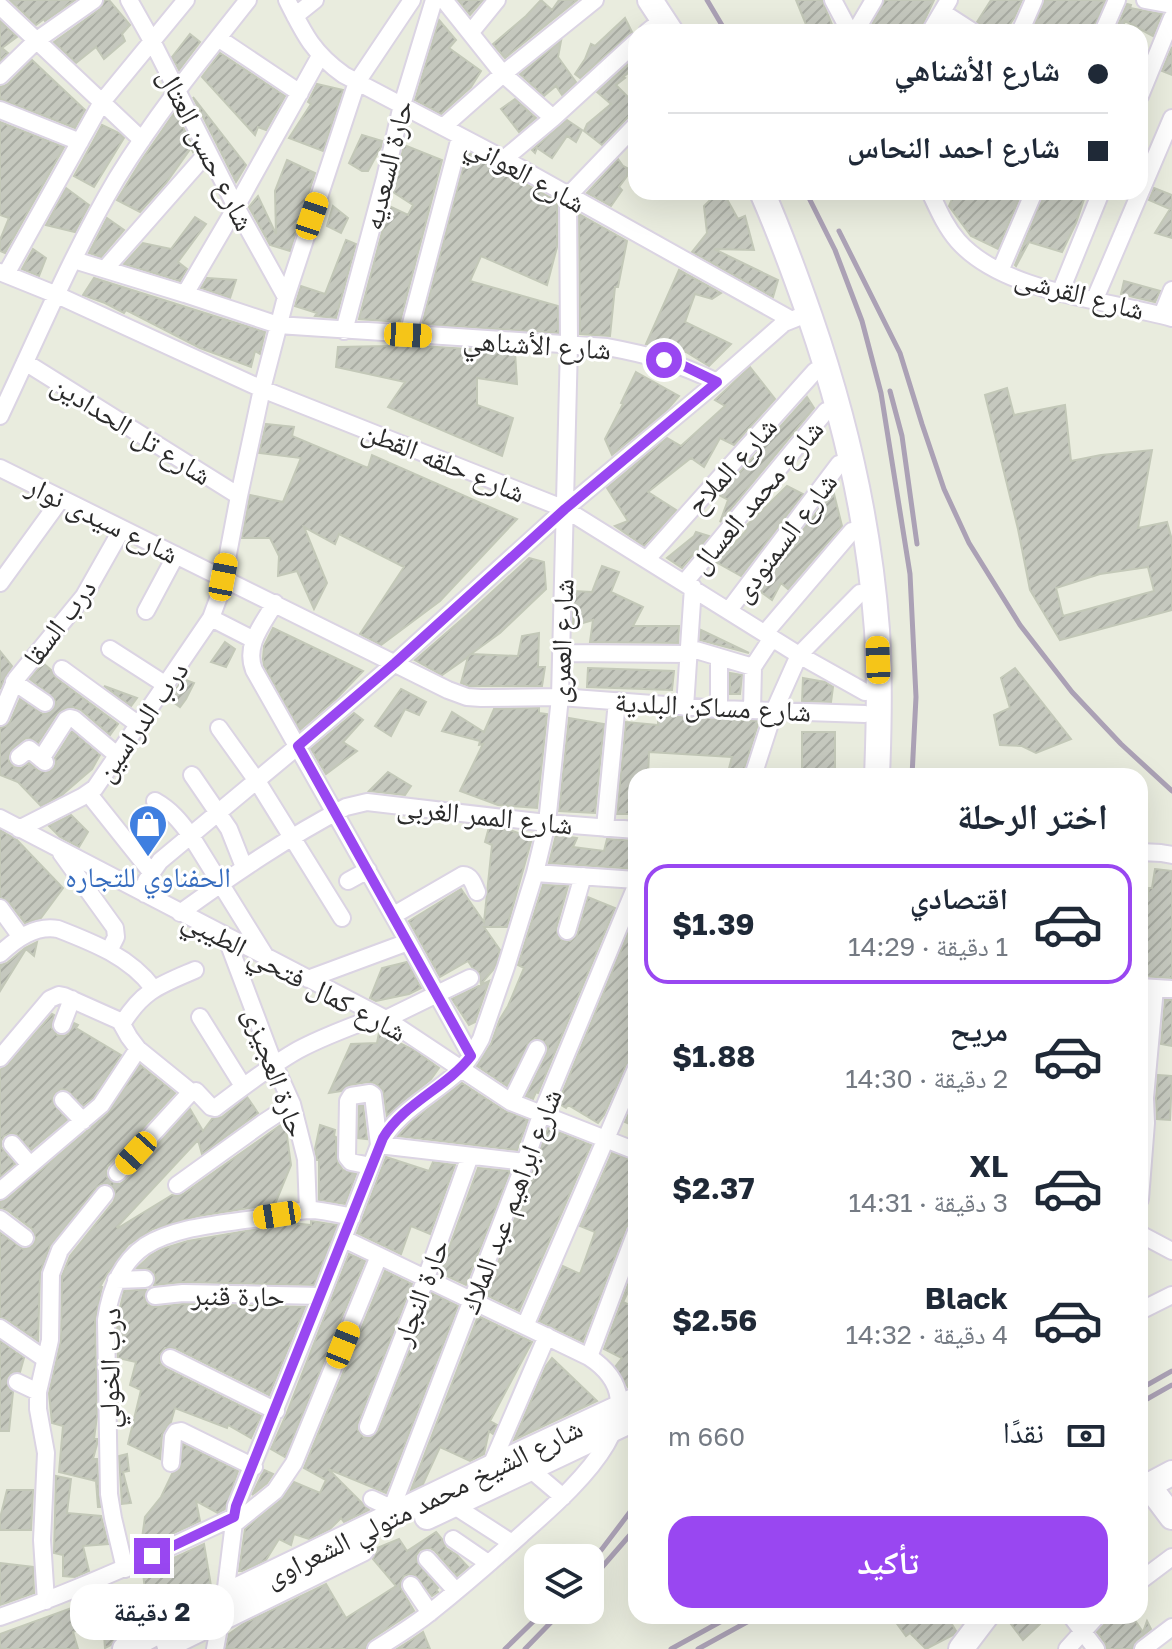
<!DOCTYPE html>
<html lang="ar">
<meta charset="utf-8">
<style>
body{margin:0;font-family:"Golos Text","Noto Naskh Arabic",sans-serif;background:#f2f2f3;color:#1f2937;direction:rtl;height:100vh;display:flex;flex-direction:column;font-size:30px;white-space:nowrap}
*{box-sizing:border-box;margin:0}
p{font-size:26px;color:#747a83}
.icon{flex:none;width:44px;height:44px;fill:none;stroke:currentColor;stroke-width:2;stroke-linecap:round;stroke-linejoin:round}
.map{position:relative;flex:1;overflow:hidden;direction:ltr}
.panel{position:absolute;left:628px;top:768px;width:520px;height:856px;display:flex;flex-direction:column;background:#fff;border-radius:24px;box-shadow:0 8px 32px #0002;direction:rtl}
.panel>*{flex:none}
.hud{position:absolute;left:628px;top:24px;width:520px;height:176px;border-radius:24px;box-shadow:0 8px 32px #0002;direction:rtl;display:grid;align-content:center;height:176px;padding:0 40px;background:#fff}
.tools{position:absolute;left:524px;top:1544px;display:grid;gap:16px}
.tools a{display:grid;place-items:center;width:80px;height:80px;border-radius:16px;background:#fff;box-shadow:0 8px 32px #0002;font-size:40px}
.end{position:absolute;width:36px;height:36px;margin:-18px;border:10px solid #9947f1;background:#fff;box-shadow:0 0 0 4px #fff}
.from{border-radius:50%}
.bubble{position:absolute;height:56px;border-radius:24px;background:#fff;box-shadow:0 8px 32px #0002;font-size:26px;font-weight:700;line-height:56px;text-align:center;direction:rtl}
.car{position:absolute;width:24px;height:48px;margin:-24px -12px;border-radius:10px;box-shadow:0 0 6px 2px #0007;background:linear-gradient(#f5c518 24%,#345 0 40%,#f5c518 0 76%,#345 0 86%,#f5c518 0)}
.hud b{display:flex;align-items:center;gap:28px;height:76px;font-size:30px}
.hud b+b{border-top:2px solid #e0e1e3}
.hud i{width:20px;height:20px;background:#1f2937}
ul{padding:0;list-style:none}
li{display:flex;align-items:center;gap:24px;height:120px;margin:0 16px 12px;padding:0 24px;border:4px solid transparent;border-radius:24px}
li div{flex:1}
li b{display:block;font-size:30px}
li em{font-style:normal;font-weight:700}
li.current{border-color:#9947f1}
li>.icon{width:72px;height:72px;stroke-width:1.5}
h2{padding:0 40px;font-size:36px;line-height:96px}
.pay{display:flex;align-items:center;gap:20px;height:88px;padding:0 40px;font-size:30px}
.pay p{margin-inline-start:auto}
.cta{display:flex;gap:16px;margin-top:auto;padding:16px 40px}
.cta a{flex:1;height:92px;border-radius:24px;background:#9947f1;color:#fff;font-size:32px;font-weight:700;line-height:92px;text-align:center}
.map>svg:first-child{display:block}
.building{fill:url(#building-hatch);stroke:#c3c8b8;stroke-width:2;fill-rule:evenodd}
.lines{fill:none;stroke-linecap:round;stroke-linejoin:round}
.street-casing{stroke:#dbd4e3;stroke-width:20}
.secondary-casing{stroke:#dbd4e3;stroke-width:28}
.street{stroke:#fff;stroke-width:16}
.secondary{stroke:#fff;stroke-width:24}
.rail{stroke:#aba1b5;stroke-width:5}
.route{stroke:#9947f1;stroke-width:10}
.labels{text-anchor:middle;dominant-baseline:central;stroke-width:6;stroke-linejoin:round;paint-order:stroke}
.street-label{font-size:28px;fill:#2b2b2b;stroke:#fff}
.shop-label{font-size:28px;fill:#366cbe;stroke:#fff}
</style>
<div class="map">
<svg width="1172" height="1649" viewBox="0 0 1172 1649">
<defs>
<pattern id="building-hatch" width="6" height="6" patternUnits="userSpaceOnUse" patternTransform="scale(2)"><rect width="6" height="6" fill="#c5c8be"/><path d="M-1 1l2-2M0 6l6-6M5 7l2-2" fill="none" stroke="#a9aca3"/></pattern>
</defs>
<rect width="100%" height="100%" fill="#e9ecde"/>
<path class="building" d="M10,0H75L45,21L44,19L36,25Z
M105,0H109L130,25L122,34L125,41L104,59L96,47L76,63L54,42L100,9Z
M458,0H483L470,15Z
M541,0L552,10L559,0H577L505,58L493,44L526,16Z
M796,0H822L835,32H809Z
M885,0H934L919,32H868Z
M991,0H1022L1014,18L1005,32H984L982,26L977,22Z
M1045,0H1094L1105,1L1092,32H1050L1035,24Z
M1127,4L1131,5L1130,8L1162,14L1153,36L1125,21L1121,32H1115Z
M625,18L632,32L580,78L575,74L585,59L591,44L595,46Z
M439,20L456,40L449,48L481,71L471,87L441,114L415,100Z
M0,21L17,37L2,48L8,53L0,61Z
M190,34L200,42L179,70L172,57Z
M561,41L558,57L576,82L562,95L556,86L544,96L520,74Z
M1172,47V75L1162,71Z
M220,53L285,96L266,130L258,127L255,135L202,77Z
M636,57V67L623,77L625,78L616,85L636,105V114L628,117L602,145L584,131L587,124L611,104L597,92Z
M32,60L85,110L75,128L0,99V87L8,84Z
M317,84L343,90L323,151L289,138L311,104L308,102Z
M193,97L246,165L236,182Z
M515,99L536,118L519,132L501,109Z
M175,112L195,150L193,152L191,148L166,183L140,212L117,200L141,161Z
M567,120L582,130L576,142L567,136L552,158L537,148L535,153L532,150Z
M0,122L64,147L5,253L0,251V240L9,218L0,215Z
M102,125L119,133L124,138L94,187L74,176Z
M362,135L382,141L381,147L368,171H362L349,163Z
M404,145L442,160L400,322L359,319L389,206L408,215L413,205L393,192Z
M467,152L557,201V247L547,285L481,256L470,281L558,306V333L422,324Z
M618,159L623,166L629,169L627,176L619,187L622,190L611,206L587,193Z
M287,160L315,173L290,251L270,245L249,207L258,196L276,234L275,191Z
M66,188L89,205L75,232L46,225Z
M1154,188L1172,195V238L1155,233L1170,209L1149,200Z
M718,192H723L738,219L745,216L754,250L714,249L778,280L773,297L692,252L707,233L704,206Z
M955,192H1022L998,249L971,236L949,206Z
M1045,192H1058L1085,196L1076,223L1062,252L1029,242L1016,266L1015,265Z
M333,206L348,218L341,233L327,226Z
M579,214L627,241L618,287H615L610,336L580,334Z
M195,217L206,224L178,262L187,269L180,281L124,264L143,243L171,249Z
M107,218L124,230L101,257L89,253Z
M346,240L356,244L336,318L315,316L317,313L295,306L301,286L325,294Z
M33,249L46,258L39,276L22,269Z
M679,270L721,293L712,299L695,294L685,322L731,344L709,366L686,352L646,344Z
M94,278L265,332L260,354L255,351L251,367L200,348L126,310L124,313L105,303L83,295Z
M207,278L236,280L230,298L201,288Z
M1124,281L1160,291L1155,302L1121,294Z
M391,344L515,352L517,384L477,378V405L513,418L502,456L388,407L405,382L336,367L338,347L389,346Z
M750,367L775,399L734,445L720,438L704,467L691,458L648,492L676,510L644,546L615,526L628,521L607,488L667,438L681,446L725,406L715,400Z
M636,372L679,396L666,411L612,455L605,439L623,404L621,403Z
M1007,388L1014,415L1065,405L1071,461L1101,455L1152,450L1138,528L1167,522L1172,540V610L1060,640L1030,590L1018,529L985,395ZM1148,567L1154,591L1063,616L1056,588L1100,574Z
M807,397L814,408L720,522L728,500L719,495Z
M266,424L294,427L292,436L368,468L372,455L517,519L440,601L381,645L360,634L404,567L339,534L335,544L304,527L327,583L314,609L297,571L278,576L279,556L270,538H242L250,495L283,502L301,458L259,453Z
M787,486L803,494L741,576L716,562L746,531L743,529Z
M833,490L842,526L788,589L781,583L772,600L758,590Z
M696,532L709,536L682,568L667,558L694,536Z
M529,558L544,562L546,589L500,633L471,654L518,656L522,636L539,633L538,667H545L542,686H469L461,683L468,657L442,675L415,660L467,615Z
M602,566L619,572L611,592L643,607L633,626H679L678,643L590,642L593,620L573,626L574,591L592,592Z
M273,628L363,671L336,699L300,730L264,666L263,659L264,646Z
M701,630L749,653L700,640Z
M225,642L235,649L226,667L211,662Z
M0,651L12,666L5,677L0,689Z
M43,663L51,670L56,678L118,724L110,735L81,710L73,707L66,708L57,714L38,743L32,739L26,738L12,749L8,758L10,763L14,767L21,768L29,763L39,771L48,772L54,768L56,763L55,758L72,731L100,755L92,769L62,795L41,806L18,782L0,775V728L6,726L10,722L20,699L43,714L50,712L54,708L56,703L54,698L30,679Z
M588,668L674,671L672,690L587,687Z
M1015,668L1071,739L1036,753L1022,746L1000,745L994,715L1010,708L1001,678Z
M730,673L742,675L740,694H730Z
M803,678L825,682L833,687L831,702L802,701Z
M183,679L194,683L186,699L180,707L169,699Z
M104,686L137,698L131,706Z
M401,689L426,702L419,715L405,709L391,736L375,726Z
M539,708V713L547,714L537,808L498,805L460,791L483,744L479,745L480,741L442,731L452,712L484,732L494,709Z
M354,713L363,720L343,742L357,751L326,774L311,749Z
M658,715L759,721L742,776H727L732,757L649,752L648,776H636V814H617L626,722L658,725Z
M569,718L604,724L595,813L559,811Z
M802,732H835V776H802Z
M388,772L411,786L405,795L369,791Z
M71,815L88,832L79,847L60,837L49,826Z
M489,827L510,830L532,838L507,927H484L500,950L496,964L493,970L481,984L479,973L472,967L468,961L440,977L409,921L461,889L484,922L492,845L485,842Z
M0,830L17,840L63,888L41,918L25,923L8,901L0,897Z
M556,835L577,838L573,847L604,851L607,839L636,841V869L549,863Z
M1155,869L1172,871V978L1140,976V947L1149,888H1152Z
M543,885L568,886L556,929L559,938L563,941H570L577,935L588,897L615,908L538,1093L536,1092L533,1099L526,1096L547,1053L548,1047L542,1040L535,1038L528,1044L507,1086L477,1066L491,1044L500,1019L508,1006L524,968L518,965Z
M635,916L636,1054L634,1058L626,1065L604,1115L598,1123L568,1105L566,1108L558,1103Z
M37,942L34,956L26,949L0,991V965L7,963L25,948Z
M407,962L421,988L409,994L376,1001L370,998L382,968Z
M489,981L475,1022L469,1025L452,999Z
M1165,1000H1172V1046L1161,1044Z
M52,1014L54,1015L51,1027L57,1035L63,1036L68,1034L74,1023L78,1025L76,1028L121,1055L93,1098L83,1106L67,1090L61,1089L55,1093L52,1098L53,1103L67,1120L31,1150L16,1134L11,1133L4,1136L1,1141V1147L15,1164L0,1177V1070L8,1065Z
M379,1033L414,1050L439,1068L431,1079L387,1116L383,1090L375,1083L368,1082L349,1085L341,1091L329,1093L351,1044L377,1043Z
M140,1065L175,1093L108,1166L106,1171L107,1177L114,1183L120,1184L125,1180L190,1109L203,1131L212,1119L222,1117L247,1097L258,1113L202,1154L198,1140L117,1227L118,1228L172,1195L177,1196L183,1194L285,1122L291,1165L275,1204L198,1216L153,1229L128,1245L107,1274L100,1287H102L95,1320L97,1416L94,1439H97V1444L93,1459H97L100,1507H98L96,1481L59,1472L63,1426L52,1423L49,1393L61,1340L62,1276L70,1256L114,1201L115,1191L112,1186L107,1183L102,1184L97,1187L50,1246L40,1273L38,1341L6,1319L0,1317V1233L23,1249L28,1248L33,1245L36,1239L32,1229L7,1210L0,1208V1202L7,1199L108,1113Z
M1158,1075L1172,1076L1170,1120L1157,1119L1156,1098Z
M462,1083L505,1111L528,1120L517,1150L398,1136L412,1121Z
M636,1097V1127L625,1122Z
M363,1105L367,1139L358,1138L359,1106Z
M320,1125L335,1130L334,1136L336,1137V1157L338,1163L343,1170L356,1174L345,1204L319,1200V1160H317L315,1149Z
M548,1128L591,1145L519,1311L486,1295Z
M612,1153L636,1162V1221L630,1223L626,1228L583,1342L539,1321L563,1266L580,1274L595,1232L580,1226Z
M386,1157L429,1171L433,1162L455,1165L430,1234L411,1226L401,1254L357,1233Z
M478,1168L510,1171L466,1285L440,1273Z
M311,1221L337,1225L314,1285L183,1282L154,1285L156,1279L154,1273L149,1269L137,1268L151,1255L162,1249L188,1241L292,1223L311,1225Z
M349,1254L365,1261L285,1457L271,1449L286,1415Z
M636,1263V1276L623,1302L636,1308V1385L628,1387L615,1367L622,1358L604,1349Z
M385,1271L412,1284L358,1423L357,1429L363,1437L370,1438L378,1431L432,1293L458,1306L386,1493L328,1469L369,1510L344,1522L341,1518L330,1529L309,1539L294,1534L291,1545L279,1539L266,1560L242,1571H239L245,1529L282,1499L294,1482L320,1493L326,1480L304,1468Z
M137,1290H146L144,1296L146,1302L150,1306L155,1307L183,1304L305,1307L269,1395L175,1348H165L160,1354V1363L165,1368L261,1416L251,1438L228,1425L227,1428L175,1408L171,1422L167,1426L162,1435L160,1459L128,1444L141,1390L130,1385L136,1362L118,1358L117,1321L124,1291Z
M478,1316L532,1342L490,1421L497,1425L493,1434L489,1431L484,1454L470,1461L440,1447L423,1484L411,1490Z
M0,1341L24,1358L20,1372L11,1373L7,1378L8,1388L13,1392L9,1431H0Z
M552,1358L597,1401L514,1440L546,1366Z
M183,1444L238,1471L225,1509L218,1513L196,1501L200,1521L148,1545H141L145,1517L161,1497L172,1474L180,1469Z
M127,1454L129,1471L123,1472L131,1503L122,1504L119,1456Z
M264,1470L273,1474L267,1483L252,1495Z
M56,1476L71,1479L67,1513L101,1516L108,1544L83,1546L89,1571L75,1577L63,1576V1555L54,1553Z
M7,1490H33L31,1530H0V1518Z
M436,1532L442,1539L446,1548L457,1555L468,1567L457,1576L435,1551L430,1548L420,1550L416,1556L417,1562L438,1588L436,1590L438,1592L432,1596L416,1576L409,1574L404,1576L401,1581L400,1587L414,1611L370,1640L365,1649H226L229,1634L243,1624L326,1584L346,1618L396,1586L373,1559L377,1548L399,1539L407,1551Z
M204,1544L211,1586L118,1636L111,1645L105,1648L103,1622L118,1609L145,1591L143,1572Z
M0,1563L33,1567L34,1593L0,1605Z
M107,1595L100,1620L73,1632L78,1649H0V1634Z
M903,1616H931L934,1622L947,1616L956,1631L953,1635L926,1649L910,1633L906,1636L895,1621Z
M1018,1616H1036L1040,1624L1023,1640L1011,1624Z
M1108,1616H1132L1143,1632L1147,1621L1151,1629L1136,1641L1132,1649H1107L1105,1643L1097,1632L1106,1623Z
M423,1632L430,1649H397L411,1640Z"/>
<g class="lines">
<defs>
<path id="street" d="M129,0L152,41L236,207L286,297
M287,0C304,34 313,53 344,75L504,159L790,319
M444,0L503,74L553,118
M833,0L850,32
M1145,0L1172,5
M0,6L142,140
M942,12L973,32
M295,16L315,0
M471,32L497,0
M647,32L652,28
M855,32L874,0
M930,32L949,0
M1020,32L1034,0
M1103,32L1117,0
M218,38L300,93
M0,76L37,40L94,0
M1140,96L1172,18
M0,110L80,142
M443,127L503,74L595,0
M504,159L553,118L636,42
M930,192C938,209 945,226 958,241C1004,293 1108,300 1172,318
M74,260L185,294L278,325L607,347C650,355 678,363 717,382
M105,269L208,152
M1000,271L1034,192
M0,272L57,295L262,389L565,509L799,655L865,692
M6,274L102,102L186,0
M1060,293L1101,192
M185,294L236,207L320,56
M1094,301L1172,118
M1162,315L1172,290
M344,331L385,178L402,105L434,0
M408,335L460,137
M25,362L239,496
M0,416C38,336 72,254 117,178C155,116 202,58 248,0
M0,468L448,690L467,697L481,698L560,697L719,709L865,714
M647,559L815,371
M685,582L826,411
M0,583L61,499
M275,603C263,624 244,645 254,670L408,942L471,1056
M729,610L839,464
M146,611L176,555
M211,618L254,640
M765,633L852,531
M689,648L753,667
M110,649L166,685
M562,653L689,654
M62,669L139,725
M14,682L45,703
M685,707L693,587
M719,709V657
M752,710L753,667L772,638
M0,717L16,679L84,596L122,529
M219,728L257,781L342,918
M19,757L29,749L45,762
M41,759L66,720L70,718L74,719L118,756
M192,775L229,829L244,867
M753,776L774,711L799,655L860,593
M88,793L151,872
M155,801C171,810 180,821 191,836L266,957
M0,818L386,1019L511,1102L636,1151
M605,828L617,701
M19,829L82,797L95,788L211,618L221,591L239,496L262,389L286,297L357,82L412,0
M1140,852L1161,853L1172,855
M61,853L115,928L116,937L109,951
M535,873L636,880
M348,881L368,870
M145,894L146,881L160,861L298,746L395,663L565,509L717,382L784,323L809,313
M0,908L21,937
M180,913C234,874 288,837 346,807L367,802L547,823L636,830
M394,915L463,875C471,875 474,885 477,892
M567,931L583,876
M226,937L274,1064L292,1104L306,1159L308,1210
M0,954C16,939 35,925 58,929C94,943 130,957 153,988
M308,979L408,942
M1140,987L1172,989
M200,1017L243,1086
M386,1019L470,978
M122,1024C143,990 160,985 195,970
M62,1025L72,999
M0,1058L50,999L59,995L64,996L120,1021L129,1037L138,1049L191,1092
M63,1100L83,1121
M511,1102L537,1049
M12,1144L30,1165
M371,1166L351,1162L347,1157L348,1101L351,1096L370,1093L373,1095L379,1145L525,1162
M117,1173L191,1092L196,1091L211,1107L215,1108C242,1088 268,1067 298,1050C324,1036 352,1026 379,1016
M177,1185L263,1123L292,1104
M0,1191L101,1105L138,1049
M1140,1199L1146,1123L1145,1098L1155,988
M0,1219L25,1238
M1140,1234L1172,1251
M344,1239L589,1357C671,1410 564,1496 521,1535C492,1561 462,1587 432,1611C415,1625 395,1637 376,1649
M116,1280L145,1279
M155,1296L183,1293L321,1296
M1140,1311L1172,1295
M525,1326L636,1069
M0,1328L45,1359
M589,1357L636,1232
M170,1358L276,1411
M17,1382L38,1392
M368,1427L426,1278L470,1156
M171,1463L173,1437L176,1432L181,1431L254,1467
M490,1468L547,1336
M530,1469L563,1497
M372,1499L391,1508
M453,1505L512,1543
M388,1518L525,1162L541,1115L636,886
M233,1525L275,1491L294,1463L379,1256
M453,1539L488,1563
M427,1559L456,1591
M125,1569L113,1518L109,1494L106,1320C110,1291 120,1263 145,1246C176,1226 224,1224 259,1218C275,1216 292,1211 309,1210C323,1210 338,1214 352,1217
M1140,1581L1172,1557
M411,1585L430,1613
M46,1601L42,1540L46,1453L38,1409V1392L50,1340L51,1274L60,1250L105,1194
M1071,1616L1096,1649
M0,1617C82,1589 156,1554 234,1517
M215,1649L225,1596L236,1506L321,1296L379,1145C397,1111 432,1096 459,1071C468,1062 475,1050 481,1039L506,967L535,873L547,823L560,697L569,345L568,196L636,125
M1067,1649L1097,1616
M1143,1649L1172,1627"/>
<path id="secondary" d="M650,0L671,32
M762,192C780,233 795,274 810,317C845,418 869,523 877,630C880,679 879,728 877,776
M1148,1485L1172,1517
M1140,1490L1172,1473
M427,1517L636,1418
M169,1644L362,1549
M125,1649L225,1596L490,1468L636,1400
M961,1649L986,1616"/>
</defs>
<use href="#street" class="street-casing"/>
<use href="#secondary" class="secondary-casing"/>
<use href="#street" class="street"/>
<use href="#secondary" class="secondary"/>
<path class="rail" d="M707,0L726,32
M806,192L835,250L862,321L881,393L910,574L916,697L912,776
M839,231L900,353L922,424L944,489L969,543L1020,625L1072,692L1121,744L1172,791
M890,391L902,436L917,544
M1140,1389L1172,1371
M1140,1403L1172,1385
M590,1562L602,1549L636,1504
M590,1581L636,1528
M505,1649L545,1610
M525,1649L563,1610
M671,1649L731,1616
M698,1649L758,1616"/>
</g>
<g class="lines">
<path class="route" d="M152,1556L234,1517L236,1506L383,1138C404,1103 446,1088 471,1056L298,746L395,663L565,509L717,382L682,365L664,360"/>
</g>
<defs>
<symbol id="shop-pin" viewBox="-11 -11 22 30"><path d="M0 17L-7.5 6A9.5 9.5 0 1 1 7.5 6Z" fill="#3f7fe0" stroke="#fff"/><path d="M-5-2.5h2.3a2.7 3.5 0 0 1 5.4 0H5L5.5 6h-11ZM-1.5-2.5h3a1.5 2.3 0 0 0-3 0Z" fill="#fff"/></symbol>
</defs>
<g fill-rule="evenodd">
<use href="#shop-pin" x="126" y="802" width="44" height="60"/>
</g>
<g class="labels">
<g class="street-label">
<text transform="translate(207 149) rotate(63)">شارع حسن العتال</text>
<text transform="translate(387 165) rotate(-76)">حارة السعديه</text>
<text transform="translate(526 173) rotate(29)">شارع العواني</text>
<text transform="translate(1080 293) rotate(15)">شارع القرشى</text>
<text transform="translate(537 344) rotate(4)">شارع الأشناهي</text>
<text transform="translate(132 429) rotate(32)">شارع تل الحدادين</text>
<text transform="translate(444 461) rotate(22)">شارع حلقه القطن</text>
<text transform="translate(731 465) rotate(-48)">شارع الملاح</text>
<text transform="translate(756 496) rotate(-50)">شارع محمد العسال</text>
<text transform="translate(103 519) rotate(26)">شارع سيدى نوار</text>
<text transform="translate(784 537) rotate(-53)">شارع السمنودى</text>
<text transform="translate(59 622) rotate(-53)">درب السقا</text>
<text transform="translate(561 641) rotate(-88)">شارع العمرى</text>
<text transform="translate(713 706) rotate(3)">شارع مساكن البلدية</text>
<text transform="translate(141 721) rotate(-55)">درب الدراسين</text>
<text transform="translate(485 815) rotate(6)">شارع الممر الغربى</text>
<text transform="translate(295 975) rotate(28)">شارع كمال فتحي الطيبي</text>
<text transform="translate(276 1072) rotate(70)">حارة العجيزى</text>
<text transform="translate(510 1201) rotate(-69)">شارع ابراهيم عبد الملاك</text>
<text transform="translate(420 1292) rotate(-69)">حارة النجار</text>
<text transform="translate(238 1295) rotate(1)">حارة قنبر</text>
<text transform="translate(109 1368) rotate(-89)">درب الخولي</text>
<text transform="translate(423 1502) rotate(-26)">شارع الشيخ محمد متولي الشعراوى</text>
</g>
<g class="shop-label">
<text x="148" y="876">الحفناوي للتجاره</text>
</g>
</g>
</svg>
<div class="tools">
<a><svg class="icon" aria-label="layers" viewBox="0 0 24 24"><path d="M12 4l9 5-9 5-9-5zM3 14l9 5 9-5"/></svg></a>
</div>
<i class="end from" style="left:664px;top:360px"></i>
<i class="end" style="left:152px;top:1556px"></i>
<div class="bubble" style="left:70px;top:1584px;width:164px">2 دقيقة</div>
<i class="car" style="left:312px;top:216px;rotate:19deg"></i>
<i class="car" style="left:408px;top:335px;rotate:93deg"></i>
<i class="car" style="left:223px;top:577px;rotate:11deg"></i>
<i class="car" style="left:878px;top:660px;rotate:358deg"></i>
<i class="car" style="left:136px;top:1153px;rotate:222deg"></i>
<i class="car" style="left:277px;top:1215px;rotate:261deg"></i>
<i class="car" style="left:343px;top:1345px;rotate:22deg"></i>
<div class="hud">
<b><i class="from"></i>شارع الأشناهي</b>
<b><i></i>شارع احمد النحاس</b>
</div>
<section class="panel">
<h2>اختر الرحلة</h2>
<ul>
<li class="current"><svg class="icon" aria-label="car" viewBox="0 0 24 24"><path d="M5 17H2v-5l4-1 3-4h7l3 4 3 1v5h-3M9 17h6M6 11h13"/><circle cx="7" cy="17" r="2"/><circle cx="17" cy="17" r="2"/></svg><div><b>اقتصادي</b><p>1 دقيقة · 14:29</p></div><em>$1.39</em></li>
<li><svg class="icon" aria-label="car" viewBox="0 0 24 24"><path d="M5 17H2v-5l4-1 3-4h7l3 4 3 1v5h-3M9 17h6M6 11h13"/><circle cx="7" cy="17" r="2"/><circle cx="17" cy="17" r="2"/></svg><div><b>مريح</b><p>2 دقيقة · 14:30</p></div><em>$1.88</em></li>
<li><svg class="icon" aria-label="car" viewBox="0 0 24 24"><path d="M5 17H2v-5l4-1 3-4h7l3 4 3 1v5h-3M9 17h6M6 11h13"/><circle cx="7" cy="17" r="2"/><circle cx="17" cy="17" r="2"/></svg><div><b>XL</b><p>3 دقيقة · 14:31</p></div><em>$2.37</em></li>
<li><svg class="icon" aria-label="car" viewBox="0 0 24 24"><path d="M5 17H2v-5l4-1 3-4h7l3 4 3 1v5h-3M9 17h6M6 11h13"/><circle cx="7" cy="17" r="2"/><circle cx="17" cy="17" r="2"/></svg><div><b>Black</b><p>4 دقيقة · 14:32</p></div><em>$2.56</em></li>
</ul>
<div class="pay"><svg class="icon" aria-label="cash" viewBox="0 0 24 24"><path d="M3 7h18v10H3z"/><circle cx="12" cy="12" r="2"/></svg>نقدًا<p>660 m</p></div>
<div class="cta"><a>تأكيد</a></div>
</section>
</div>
